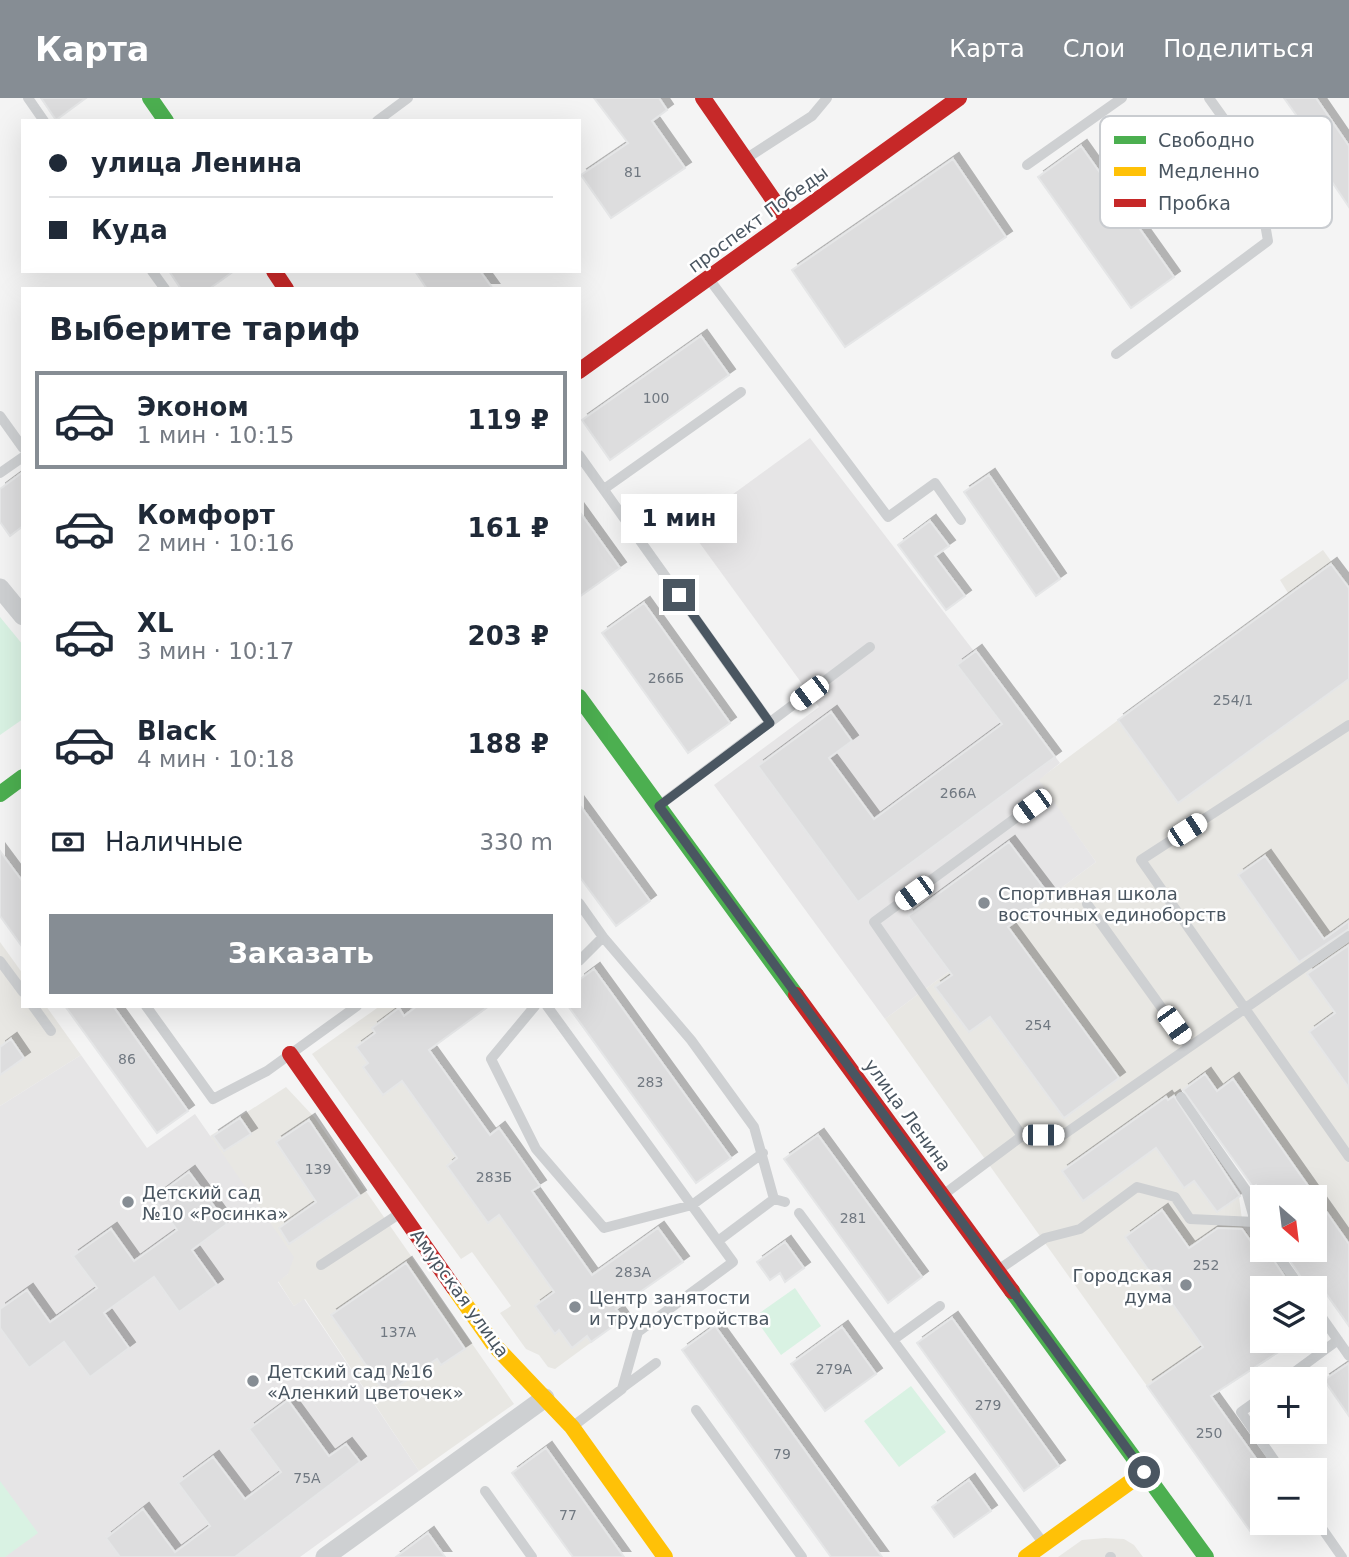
<!DOCTYPE html>
<html lang="ru">
<meta charset="utf-8">
<style>
body{margin:0;font-family:"DejaVu Sans",sans-serif;background:#f6f6f7;color:#1f2937;height:100vh;display:flex;flex-direction:column;font-size:26px;white-space:nowrap}
*{box-sizing:border-box;margin:0}
p{font-size:23px;color:#747a83}
.icon{flex:none;width:38px;height:38px;fill:none;stroke:currentColor;stroke-width:2;stroke-linecap:round;stroke-linejoin:round}
.map{position:relative;flex:1;overflow:hidden}
.sheet{position:absolute;left:21px;top:189px;width:560px;height:721px;display:flex;flex-direction:column;background:#fff;border-radius:0px;box-shadow:0 7px 28px #0002}
.sheet>*{flex:none}
.hud{position:absolute;left:21px;top:21px;width:560px;height:154px;border-radius:0px;box-shadow:0 7px 28px #0002;display:grid;align-content:center;height:154px;padding:0 28px;background:#fff}
.needle{width:46px;rotate:152deg}
.tools{position:absolute;left:1250px;top:1087px;display:grid;gap:14px}
.tools a{display:grid;place-items:center;width:77px;height:77px;border-radius:0px;background:#fff;box-shadow:0 7px 28px #0002;font-size:35px}
.end{position:absolute;width:32px;height:32px;margin:-16px;border:9px solid #4a5661;background:#fff;box-shadow:0 0 0 4px #fff}
.from{border-radius:50%}
.bubble{position:absolute;height:49px;border-radius:0px;background:#fff;box-shadow:0 7px 28px #0002;font-size:23px;font-weight:800;line-height:49px;text-align:center}
.car{position:absolute;width:21px;height:42px;margin:-21px -10px;border-radius:9px;box-shadow:0 0 5px 2px #0007;background:linear-gradient(#fff 24%,#345 0 40%,#fff 0 76%,#345 0 86%,#fff 0)}
.hud b{display:flex;align-items:center;gap:24px;height:66px;font-size:26px}
.hud b+b{border-top:2px solid #e0e1e3}
.hud i{width:18px;height:18px;background:#1f2937}
ul{padding:0;list-style:none}
li{display:flex;align-items:center;gap:21px;height:98px;margin:0 14px 10px;padding:0 14px;border:4px solid transparent;border-radius:0px}
li div{flex:1}
li b{display:block;font-size:26px}
li em{font-style:normal;font-weight:800}
li.current{border-color:#868d94}
li>.icon{width:63px;height:63px;stroke-width:1.5}
h2{padding:0 28px;font-size:32px;line-height:84px}
.pay{display:flex;align-items:center;gap:18px;height:77px;padding:0 28px;font-size:26px}
.pay p{margin-inline-start:auto}
.primary-button{display:flex;gap:14px;margin-top:auto;padding:14px 28px}
.primary-button a{flex:1;height:80px;border-radius:0px;background:#868d94;color:#fff;font-size:28px;font-weight:800;line-height:80px;text-align:center}
header{display:flex;align-items:center;gap:42px;box-sizing:border-box;height:98px;padding:0 35px;background:#868d94;color:#fff}
header strong{font-size:33px}
nav{display:flex;gap:38px;margin-inline-start:auto;font-size:24px}
.map>svg:first-child{display:block}
.commercial{fill:#e8e7e3}
.education{fill:#e6e5e6}
.green{fill:#d9f2e3}
.building{fill:#ddddde;stroke:#e5e6e7;stroke-width:2;filter:url(#shadow)}
.lines{fill:none;stroke-linecap:round;stroke-linejoin:round}
.lane{stroke:#ced0d2;stroke-width:10}
.street{stroke:#ced0d2;stroke-width:19}
.fast{stroke:#4caf50;stroke-width:16}
.slow{stroke:#ffc107;stroke-width:16}
.jam{stroke:#c62828;stroke-width:16}
.route{stroke:#4a5661;stroke-width:9}
.poi-dot{fill:#868d94;stroke:#fff;stroke-width:2.5}
.labels{text-anchor:middle;dominant-baseline:central;stroke-width:5;stroke-linejoin:round;paint-order:stroke}
.number-label{font-size:14px;fill:#707881}
.street-label{font-size:18px;fill:#4a5661;stroke:#fff}
.poi-label{font-size:18px;fill:#4a5661;stroke:#fff;text-anchor:start}
.key{fill:#fff;stroke:#c9ccd0;stroke-width:2}
.key-label{font-size:19px;fill:#4a5661}
</style>
<header>
<strong>Карта</strong>
<nav><a>Карта</a><a>Слои</a><a>Поделиться</a></nav>
</header>
<div class="map">
<svg width="1349" height="1459" viewBox="0 0 1349 1459">
<defs>
<filter id="shadow"><feDropShadow dx="6" dy="-6" stdDeviation="0" flood-color="#0004"/></filter>
</defs>
<rect width="100%" height="100%" fill="#f4f4f4"/>
<path class="commercial" d="M1323,452L1349,488V1189L1314,1099H1291L1205,977L1170,1001L1239,1099L1243,1129L1287,1190H1262L1253,1212L1147,1288L885,921L1096,764L1038,682L1288,495L1280,482Z
M0,844L23,876V908H46L81,957L0,1008Z
M380,908H397L434,960L402,984L452,1053L485,1030L490,1037L499,1030L540,1088L503,1123L554,1194L587,1170L623,1221L555,1271L548,1269L539,1257L526,1251L500,1215L511,1208L472,1154L461,1161L312,956Z
M286,989L315,1020L514,1306L419,1373L305,1201L294,1208L278,1183L288,1176L210,1038Z
M1105,1440L1124,1441L1134,1447L1143,1459H1058L1082,1442Z"/>
<path class="education" d="M810,340L1060,665L1039,682L1096,764L885,921L714,687L819,609L688,429Z
M81,957L147,1050L195,1016L294,1159L288,1176L278,1184L294,1208L304,1201L419,1373L300,1459H0V1008Z"/>
<path class="green" d="M0,519L23,547V621L0,637Z
M795,1190L821,1228L781,1257L754,1219Z
M911,1288L946,1334L899,1369L864,1323Z
M0,1383L38,1435L5,1459H0Z"/>
<path class="building" d="M41,0H86L56,22Z
M594,0H659L667,12L652,23L685,70L611,120L581,77L628,45Z
M1284,0H1316L1349,48V109L1309,50L1316,45Z
M1081,48L1174,179L1131,210L1038,79Z
M953,61L1006,139L845,249L792,172Z
M169,173H234L209,191H181Z
M415,173H480L493,191H427Z
M701,238L729,277L610,362L582,322Z
M23,374V428L10,438L0,424V391Z
M989,377L1060,481L1036,498L964,394Z
M579,413L620,470L579,499Z
M930,423L949,448L935,458L965,498L946,512L898,447Z
M1331,466L1349,490V581L1178,705L1118,622Z
M644,505L730,625L688,655L602,535Z
M976,553L1055,659L858,804L758,668L831,614L852,643L829,660L874,721L1002,626L957,567Z
M579,706L650,803L616,828L579,778Z
M1009,744L1050,798L1008,829L1119,980L1064,1020L990,919L969,934L935,889L952,877L908,818Z
M0,753L23,784V850L0,818Z
M1265,758L1324,841L1349,823V831L1299,864L1238,777Z
M1349,847V990L1309,934L1335,915L1307,876Z
M594,871L731,1060L696,1085L568,908H579V882Z
M65,908H113L188,1013L157,1035Z
M417,908H489L429,952L490,1037L499,1030L512,1048L540,1088L532,1093L592,1177L658,1130L683,1164L616,1211L623,1221L591,1244L587,1238L572,1250L559,1232L555,1236L535,1208L554,1194L499,1117L488,1125L447,1068L457,1060L402,983L383,997L363,969L368,965L356,949L375,935L372,930L399,910L404,918Z
M11,941L24,960L0,977V949Z
M1205,976L1217,993L1233,981L1349,1146V1228L1322,1190H1308L1283,1152H1314V1099H1264L1256,1087L1253,1089L1183,992Z
M1174,998L1240,1098L1217,1114L1194,1083L1184,1090L1156,1050L1083,1103L1062,1073L1166,999L1168,1002Z
M240,1020L251,1036L224,1053L213,1038Z
M309,1022L360,1098L289,1146L279,1130L316,1104L276,1044Z
M818,1037L922,1179L888,1205L784,1061Z
M189,1074L227,1126L192,1152L217,1187L179,1214L154,1179L104,1215L129,1250L90,1279L64,1244L29,1270L0,1230V1211L27,1192L50,1224L97,1190L73,1158L111,1131L134,1163L177,1132L154,1100Z
M1162,1112L1189,1150L1218,1130L1242,1131L1257,1152H1267L1292,1190H1262V1242H1297L1211,1298L1262,1369V1425L1250,1433L1147,1288L1203,1249L1125,1139Z
M785,1144L804,1170L785,1184L780,1175L770,1182L757,1164Z
M406,1165L465,1251L441,1267L437,1261L386,1296L331,1217Z
M952,1220L1059,1368L1024,1393L917,1245Z
M715,1228L882,1459H831L682,1252Z
M842,1229L876,1276L825,1313L791,1266Z
M1349,1265V1318L1324,1282Z
M288,1302L329,1358L346,1346L360,1364L235,1459H120L106,1440L143,1411L175,1454L210,1428L178,1385L213,1359L245,1401L281,1374L249,1331Z
M546,1350L624,1459H573L512,1375Z
M969,1382L991,1413L954,1439L932,1409Z
M428,1435L445,1459H396Z"/>
<g class="lines">
<path class="lane" d="M28,0L44,23
M377,23L408,0
M747,60L812,18L827,0
M1027,67L1122,0
M152,173L165,191
M709,181L888,419L935,385L961,422
M1116,256L1268,143L1254,63L1209,0
M0,318L23,350
M579,357L770,625
M0,375L23,359
M604,391L741,294
M1349,627L1141,762L1349,1059
M660,707L870,549
M579,805L603,839L691,942L754,1029L774,1101
M1087,806L1189,948
M0,863L23,894
M579,863L603,839
M33,908L51,933
M146,908L213,1001L267,973L357,908
M535,908L491,961L536,1051L604,1130L692,1107L763,1055
M547,908L733,1164L638,1234L622,1291L572,1329
M1181,999L1246,1092L1255,1124L1262,1134
M1022,1038L874,824L1032,708
M943,1097L1022,1038L1063,1037L1349,838
M799,1115L1044,1446
M718,1143L774,1101L785,1104
M1274,1152L1301,1190
M321,1167L399,1116
M998,1172L1045,1140L1080,1131L1137,1089L1175,1099L1190,1121L1255,1124
M1314,1208L1349,1258
M893,1242L940,1208
M1285,1281L1338,1242
M622,1290L656,1265
M1262,1299L1241,1314L1281,1372
M696,1312L802,1459
M485,1393L532,1459
M1314,1419L1342,1459
M1110,1459H1111"/>
<path class="street" d="M0,490L23,518
M325,1459L545,1300"/>
<path class="fast" d="M150,0L166,23
M579,599L796,897
M0,696L23,679
M1012,1193L1206,1459"/>
<path class="slow" d="M454,1190L494,1247L572,1329L665,1459
M1026,1459L1144,1374"/>
<path class="jam" d="M703,0L788,123
M274,173L286,191
M579,273L959,0
M796,897L1012,1193
M290,956L454,1190"/>
</g>
<g class="lines">
<path class="route" d="M679,497L770,625L659,708L1144,1374"/>
</g>
<g class="poi-dot">
<circle cx="984" cy="805" r="7"/>
<circle cx="128" cy="1104" r="7"/>
<circle cx="1186" cy="1187" r="7"/>
<circle cx="575" cy="1209" r="7"/>
<circle cx="253" cy="1283" r="7"/>
</g>
<g class="labels">
<g class="number-label">
<text x="633" y="74">81</text>
<text x="656" y="300">100</text>
<text x="666" y="580">266Б</text>
<text x="1233" y="602">254/1</text>
<text x="958" y="695">266А</text>
<text x="1038" y="927">254</text>
<text x="127" y="961">86</text>
<text x="650" y="984">283</text>
<text x="318" y="1071">139</text>
<text x="494" y="1079">283Б</text>
<text x="853" y="1120">281</text>
<text x="1206" y="1167">252</text>
<text x="633" y="1174">283А</text>
<text x="398" y="1234">137А</text>
<text x="834" y="1271">279А</text>
<text x="988" y="1307">279</text>
<text x="1209" y="1335">250</text>
<text x="782" y="1356">79</text>
<text x="307" y="1380">75А</text>
<text x="568" y="1417">77</text>
</g>
<g class="street-label">
<text transform="translate(758 121) rotate(-36)">проспект Победы</text>
<text transform="translate(908 1017) rotate(54)">улица Ленина</text>
<text transform="translate(460 1195) rotate(54)">Амурская улица</text>
</g>
<g class="poi-label">
<text x="998" y="795">Спортивная школа<tspan x="998" dy="21">восточных единоборств</tspan></text>
<text x="142" y="1094">Детский сад<tspan x="142" dy="21">№10 «Росинка»</tspan></text>
<text x="1172" y="1177" text-anchor="end">Городская<tspan x="1172" dy="21">дума</tspan></text>
<text x="589" y="1199">Центр занятости<tspan x="589" dy="21">и трудоустройства</tspan></text>
<text x="267" y="1273">Детский сад №16<tspan x="267" dy="21">«Аленкий цветочек»</tspan></text>
</g>
</g>
<rect x="1100" y="18" width="232" height="112" rx="10" class="key"/>
<rect x="1114" y="38" width="32" height="8" fill="#4caf50"/>
<rect x="1114" y="69" width="32" height="9" fill="#ffc107"/>
<rect x="1114" y="101" width="32" height="8" fill="#c62828"/>
<g class="key-label">
<text x="1158" y="49">Свободно</text>
<text x="1158" y="80">Медленно</text>
<text x="1158" y="112">Пробка</text>
</g>
</svg>
<div class="tools">
<a><svg class="needle" viewBox="-14 -14 28 28"><path d="M0-13l5 13h-10z" fill="#e53935"/><path d="M0 13l5-13h-10z" fill="#747a83"/></svg></a>
<a><svg class="icon" aria-label="layers" viewBox="0 0 24 24"><path d="M12 4l9 5-9 5-9-5zM3 14l9 5 9-5"/></svg></a>
<a>+</a>
<a>−</a>
</div>
<i class="end from" style="left:1144px;top:1374px"></i>
<i class="end" style="left:679px;top:497px"></i>
<div class="bubble" style="left:621px;top:396px;width:116px">1 мин</div>
<i class="car" style="left:809px;top:595px;rotate:233deg"></i>
<i class="car" style="left:1032px;top:708px;rotate:234deg"></i>
<i class="car" style="left:1187px;top:732px;rotate:57deg"></i>
<i class="car" style="left:914px;top:795px;rotate:234deg"></i>
<i class="car" style="left:1174px;top:927px;rotate:144deg"></i>
<i class="car" style="left:1043px;top:1037px;rotate:90deg"></i>
<div class="hud">
<b><i class="from"></i>улица Ленина</b>
<b><i></i>Куда</b>
</div>
<section class="sheet">
<h2>Выберите тариф</h2>
<ul>
<li class="current"><svg class="icon" aria-label="car" viewBox="0 0 24 24"><path d="M5 17H2v-5l4-1 3-4h7l3 4 3 1v5h-3M9 17h6M6 11h13"/><circle cx="7" cy="17" r="2"/><circle cx="17" cy="17" r="2"/></svg><div><b>Эконом</b><p>1 мин · 10:15</p></div><em>119 ₽</em></li>
<li><svg class="icon" aria-label="car" viewBox="0 0 24 24"><path d="M5 17H2v-5l4-1 3-4h7l3 4 3 1v5h-3M9 17h6M6 11h13"/><circle cx="7" cy="17" r="2"/><circle cx="17" cy="17" r="2"/></svg><div><b>Комфорт</b><p>2 мин · 10:16</p></div><em>161 ₽</em></li>
<li><svg class="icon" aria-label="car" viewBox="0 0 24 24"><path d="M5 17H2v-5l4-1 3-4h7l3 4 3 1v5h-3M9 17h6M6 11h13"/><circle cx="7" cy="17" r="2"/><circle cx="17" cy="17" r="2"/></svg><div><b>XL</b><p>3 мин · 10:17</p></div><em>203 ₽</em></li>
<li><svg class="icon" aria-label="car" viewBox="0 0 24 24"><path d="M5 17H2v-5l4-1 3-4h7l3 4 3 1v5h-3M9 17h6M6 11h13"/><circle cx="7" cy="17" r="2"/><circle cx="17" cy="17" r="2"/></svg><div><b>Black</b><p>4 мин · 10:18</p></div><em>188 ₽</em></li>
</ul>
<div class="pay"><svg class="icon" aria-label="cash" viewBox="0 0 24 24"><path d="M3 7h18v10H3z"/><circle cx="12" cy="12" r="2"/></svg>Наличные<p>330 m</p></div>
<div class="primary-button"><a>Заказать</a></div>
</section>
</div>
